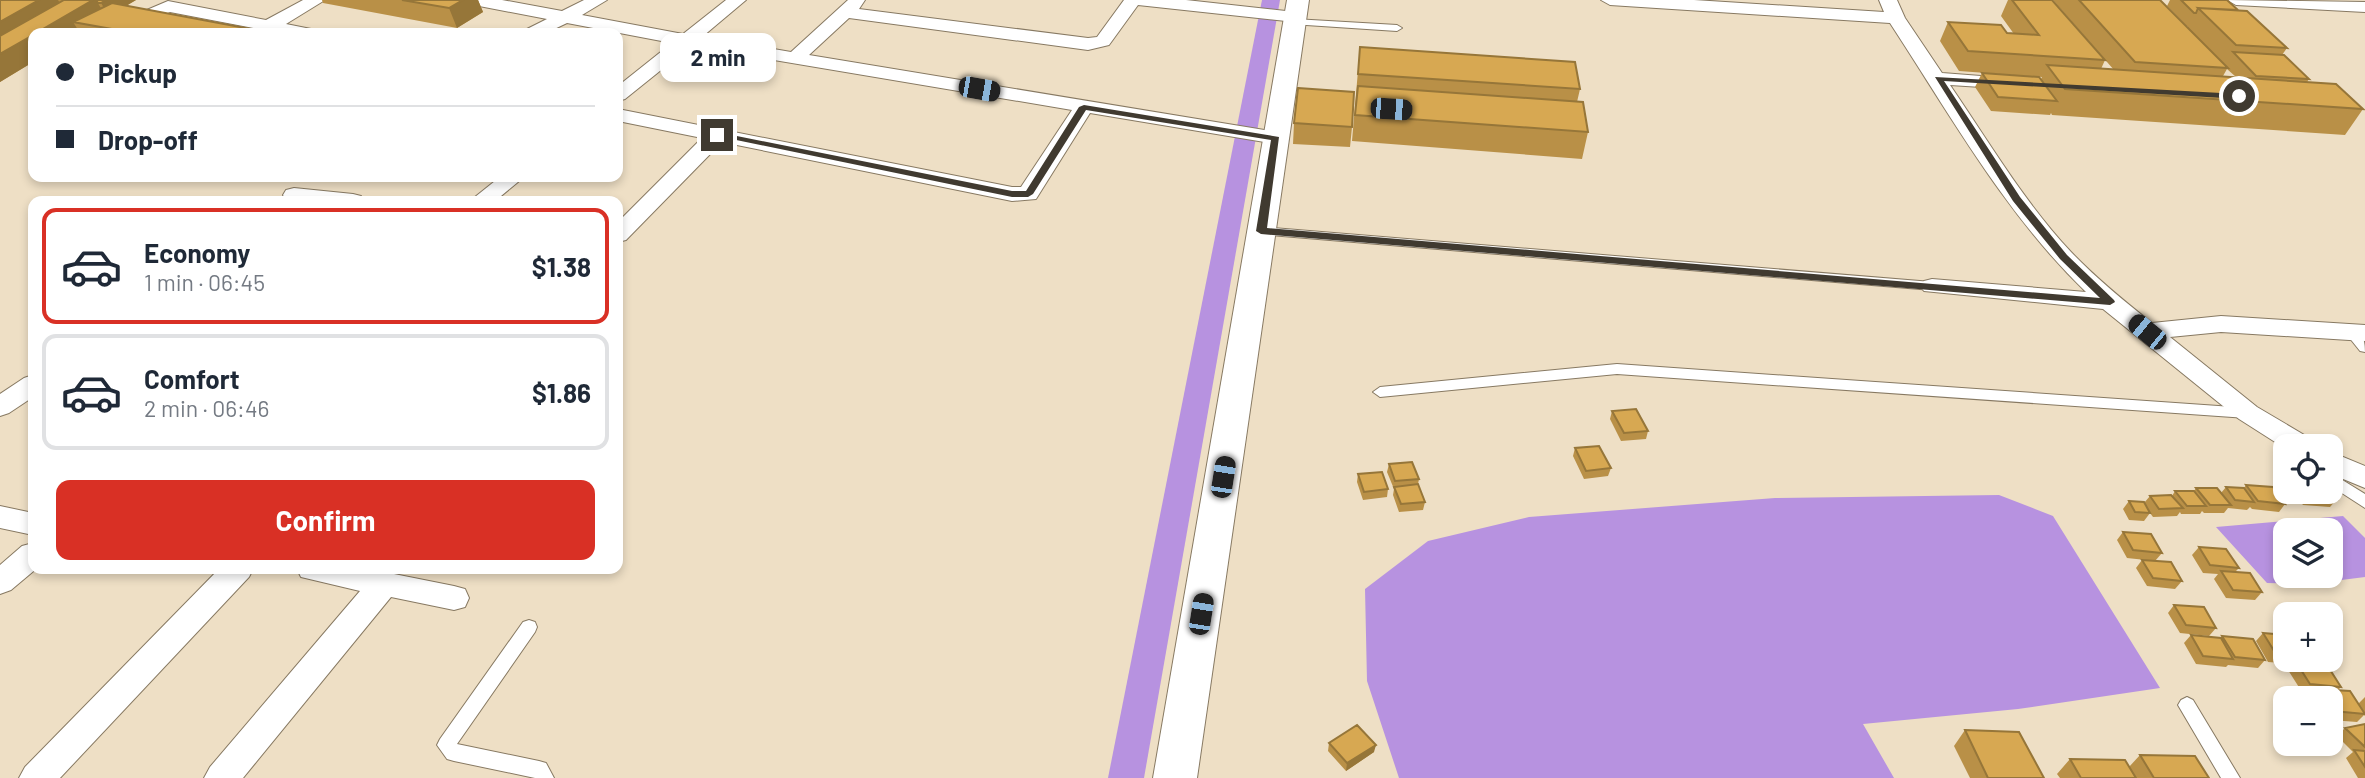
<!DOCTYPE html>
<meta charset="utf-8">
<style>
body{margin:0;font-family:Barlow,sans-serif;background:#f6f6f7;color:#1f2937;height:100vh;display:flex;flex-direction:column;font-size:26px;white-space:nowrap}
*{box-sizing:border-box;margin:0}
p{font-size:23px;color:#747a83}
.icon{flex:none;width:38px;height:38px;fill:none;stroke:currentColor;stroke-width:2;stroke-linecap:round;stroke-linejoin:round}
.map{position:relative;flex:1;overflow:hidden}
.details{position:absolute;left:28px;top:196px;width:595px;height:378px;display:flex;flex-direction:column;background:#fff;border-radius:14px;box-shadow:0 4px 10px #0003}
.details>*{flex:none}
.banner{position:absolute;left:28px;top:28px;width:595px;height:154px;border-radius:14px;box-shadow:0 4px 10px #0003;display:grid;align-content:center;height:154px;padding:0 28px;background:#fff}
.tools{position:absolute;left:2273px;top:434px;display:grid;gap:14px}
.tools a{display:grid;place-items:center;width:70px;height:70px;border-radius:14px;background:#fff;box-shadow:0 4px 10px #0003;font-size:35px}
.end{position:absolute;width:32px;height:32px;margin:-16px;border:9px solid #403a30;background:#fff;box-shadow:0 0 0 4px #fff}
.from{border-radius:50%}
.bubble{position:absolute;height:49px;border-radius:14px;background:#fff;box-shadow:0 4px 10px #0003;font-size:23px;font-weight:700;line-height:49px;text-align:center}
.car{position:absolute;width:21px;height:42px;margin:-21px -10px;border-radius:9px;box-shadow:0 0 5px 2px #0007;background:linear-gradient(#222 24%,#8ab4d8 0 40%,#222 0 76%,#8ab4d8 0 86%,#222 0)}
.banner b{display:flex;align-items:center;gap:24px;height:66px;font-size:26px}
.banner b+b{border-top:2px solid #e0e1e3}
.banner i{width:18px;height:18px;background:#1f2937}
ul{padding:12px 0 0;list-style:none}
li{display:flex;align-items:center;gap:21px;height:116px;margin:0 14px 10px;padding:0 14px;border:4px solid #e0e1e3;border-radius:14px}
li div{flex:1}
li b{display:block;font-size:26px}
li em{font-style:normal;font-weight:700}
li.selected{border-color:#d93025}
li>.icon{width:63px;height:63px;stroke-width:1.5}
.action{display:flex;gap:14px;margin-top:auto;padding:14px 28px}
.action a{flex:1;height:80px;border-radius:14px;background:#d93025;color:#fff;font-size:28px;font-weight:700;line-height:80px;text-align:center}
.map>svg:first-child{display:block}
.water{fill:#b792e0;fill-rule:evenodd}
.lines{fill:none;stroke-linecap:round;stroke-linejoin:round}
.canal{fill:#b792e0;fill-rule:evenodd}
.service-casing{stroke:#877962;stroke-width:2}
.minor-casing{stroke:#877962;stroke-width:2}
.tertiary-casing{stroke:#877962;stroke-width:2}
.service{fill:#fff;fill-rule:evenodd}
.minor{fill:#fff;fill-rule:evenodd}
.tertiary{fill:#fff;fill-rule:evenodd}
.wall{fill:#b99047;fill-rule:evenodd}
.shaded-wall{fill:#967639}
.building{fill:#d7a852;stroke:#967639;stroke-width:2}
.route{fill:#403a30}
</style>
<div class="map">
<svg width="2365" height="778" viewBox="0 0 2365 778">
<rect width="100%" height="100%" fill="#eedfc5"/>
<path class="water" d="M1999,495L2053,516L2160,688L2018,709L1863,724L1894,778H1399L1367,681L1365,589L1428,541L1529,517L1775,498Z
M2343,516L2365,538V577L2310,584L2267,583L2216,527ZM2286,530H2331V576H2286Z"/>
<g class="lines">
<path class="canal" d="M1262,0H1280L1144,778H1108Z"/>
<defs>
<path id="service" d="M1294,19L1397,25L1402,28L1397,31L1291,24V20Z
M1261,227L1932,282L1938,286L1932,290L1257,234L1255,231L1257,228Z
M2351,327C2363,330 2365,341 2365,352L2360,351L2344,331Z
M1617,364L2247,408L2254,413L2247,418L1617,374L1380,397L1373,392L1380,387Z
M2331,473L2365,494V508L2331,486Z
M529,620L535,622L537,627L535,632L457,744L539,761L546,763L554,778H535L454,761L447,759L437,745L440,739L523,622Z
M2187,697L2193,700L2240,778H2221L2178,705L2181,700Z"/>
<path id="minor" d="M303,0H325L286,24L311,29L314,33H279L170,12L122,33H99L102,29L168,1L266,20Z
M465,0H502L562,11L584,0H607L582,15L683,34L726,0H746L702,37L791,52L848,0H865L859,9L1088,38L1097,37L1124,0H1186L1295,12L1304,17L1295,22L1138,5L1109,45L1088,50L849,18L809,55L1276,132L1283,134L1286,138L1283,142L1276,144L1090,113L1036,199L1012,201L722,142L626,240L618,242V222L702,138L618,121V109L1012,187H1021L1072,110L691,46L625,99L618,101V86L672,43L567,23L546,33H524L527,29L547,19L474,5Z
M1601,0H1694L1884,12L1879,0H1897L1905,18L1942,73L2020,79L2023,83L2020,87L2013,89L1950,85C1989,142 2024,202 2071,252C2096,278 2124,301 2152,323L2221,316L2365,325V341L2221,332L2170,337L2257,407L2311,439L2315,446H2286V449L2239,419L2103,309L1924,291L1920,286L1924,281L1932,279L2086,292C2006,215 1951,116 1890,23L1610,5Z
M2227,0L2365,2V12L2236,5Z
M500,177H524L495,201H470Z
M294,188L353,194L361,196L364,201L286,200L283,195L286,190Z
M33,375V397L9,413L0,416V394L24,378Z
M2331,452L2365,466V488L2331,474Z
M0,506L33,513V535L0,528Z
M33,543V569H36L11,590L0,594V565L22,546Z
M219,569H253L249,577L60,778H19L25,767Z
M297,569H369L454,586L465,589L469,598L465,607L454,610L391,597L243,778H204L210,767L360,591L301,577Z"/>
<path id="tertiary" d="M1287,0H1309L1197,778H1153Z"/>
</defs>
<use href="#service" class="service-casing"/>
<use href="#minor" class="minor-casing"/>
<use href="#tertiary" class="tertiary-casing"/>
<use href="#service" class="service"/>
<use href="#minor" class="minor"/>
<use href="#tertiary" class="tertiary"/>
</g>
<path class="wall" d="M0,0H136L126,6L272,33H33V62L0,82Z
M322,0H478L483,12L457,28L323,3Z
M2008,0H2052L2105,60L2101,69L2114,70L2053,0H2160L2188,27V26H2187L2167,6L2170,0H2227L2238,10L2287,48L2282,55L2309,79L2307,82L2363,109L2345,135L2052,115L2051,113L2050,115L1991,111L1975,87L1982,73L2041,79L2042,77L1959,71L1940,41L1948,22L2014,34L2001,16ZM2227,69L2236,77L2223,76Z
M1360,47L1580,89L1577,102L1588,132L1582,159L1352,141Z
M1294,123L1352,127L1350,147L1293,144Z
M1612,411L1648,431L1646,439L1621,441L1610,419Z
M1575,448L1611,468L1608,476L1584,479L1573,456Z
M1389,464L1419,479L1418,484L1425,502L1423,510L1399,512L1393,495L1394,489L1387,472Z
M1358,474L1388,489L1387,497L1363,500L1357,482Z
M2246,485L2285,504L2279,512L2252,509L2250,507L2247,510L2228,508L2224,513H2204L2202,511L2200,514H2181L2180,512L2177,516L2153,517L2150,513L2144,521L2129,520L2123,509L2129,501L2144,503L2150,496H2172L2175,491H2194L2196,488L2221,493L2226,487L2244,488Z
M2293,492H2331L2337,499L2330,507L2303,505Z
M2123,532L2162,553L2155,561L2127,558L2117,540Z
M2199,547L2239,568L2235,572L2262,592L2255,600L2226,598L2214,579L2218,574L2203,573L2192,555Z
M2142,560L2182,581L2175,589L2147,586L2136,568Z
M2174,605L2216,628L2209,636L2180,633L2168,613Z
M2263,633L2286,635V660H2304L2301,662L2341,687L2338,690L2358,704L2365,697V716L2364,715L2357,722L2331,720V698H2311L2310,697L2314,693L2302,692L2288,670L2294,664L2268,662L2256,641Z
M2191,635L2221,638L2222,636L2265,660L2258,668L2228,665L2226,667L2196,664L2184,643Z
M2365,724V778H2358L2346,758L2353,752L2337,736L2345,728Z
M1965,730L2044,778H1970L1954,746Z
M1329,743L1374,752L1346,771L1328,751Z
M2140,755L2209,778H2060L2057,774L2070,759L2129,767Z"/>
<path class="shaded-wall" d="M39,0H58L65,11L0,48V22Z
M93,0H96L107,18L73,22L80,33H36Z
M106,0H136L109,16L101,3Z
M463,0H478L483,12L457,28L449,8Z
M33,35V62L0,82V54Z
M1376,745L1374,752L1346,771L1347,763Z"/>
<path class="building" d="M0,0H39L0,22Z
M64,0H93L36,33H33V35L0,54V36Z
M96,0H106L101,3H98Z
M402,0H463L449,8Z
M2012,0H2052L2105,60L1968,51L1948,22L2001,25L2007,33L2039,35Z
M2079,0H2160L2228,68L2135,62Z
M2181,0H2227L2238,10L2198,8L2196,13H2194Z
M112,3L272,33H134L73,22Z
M2198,8L2247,11L2287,48L2236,45Z
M1360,47L1575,62L1580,89L1358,74Z
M2233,52L2284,55L2309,79L2256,76Z
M2047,65L2336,84L2363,109L2065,89Z
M1982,73L2039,77L2057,101L1998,97Z
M1358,86L1583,102L1588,132L1355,115Z
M1298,88L1354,92L1352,127L1294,123Z
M1636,409L1648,431L1624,433L1612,411Z
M1599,446L1611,468L1586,471L1575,448Z
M1412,462L1419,479L1395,481L1389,464Z
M1382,472L1388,489L1364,492L1358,474Z
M1418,484L1425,502L1401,504L1394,487Z
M2246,485L2273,487L2285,504L2258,501Z
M2226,487L2244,488L2254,502L2235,500Z
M2196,488H2217L2231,505H2210Z
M2175,491H2194L2206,506H2187Z
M2306,492H2331L2337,499L2310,497Z
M2171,495L2183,508L2159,509L2150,496Z
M2129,501L2144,502L2150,513L2135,512Z
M2123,532L2151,534L2162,553L2133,550Z
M2199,547L2226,549L2239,568L2210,565Z
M2142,560L2171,562L2182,581L2153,578Z
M2221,571L2250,573L2262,592L2233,590Z
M2174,605L2204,607L2216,628L2186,625Z
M2263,633L2286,635V655L2276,654Z
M2191,635L2221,638L2233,659L2203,656Z
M2222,636L2253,639L2265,660L2235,657Z
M2296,662L2327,665L2341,687L2310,684Z
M2318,689L2350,691L2365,714L2333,711L2331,708V698H2325Z
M2365,724V747L2345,728Z
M1357,725L1376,745L1347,763L1329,743Z
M1965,730L2019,732L2044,778H1988Z
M2354,750L2365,751V767Z
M2140,755L2195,756L2209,778H2154Z
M2070,759L2125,760L2136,778H2081Z"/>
<path class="route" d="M1935,77L2239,94L2243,96L2239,99L1944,81L2020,197L2067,255L2114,300L2115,302L2110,305L1261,234L1256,231L1271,140L1086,110L1033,194L1028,197H1012L712,135L717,132L1012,191H1026L1079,107L1084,105L1279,137L1267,228L2100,298L2060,259L2013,201Z"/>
</svg>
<div class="tools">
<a><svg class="icon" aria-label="locate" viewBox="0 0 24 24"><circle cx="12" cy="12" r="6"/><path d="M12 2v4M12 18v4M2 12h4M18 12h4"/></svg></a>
<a><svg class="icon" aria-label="layers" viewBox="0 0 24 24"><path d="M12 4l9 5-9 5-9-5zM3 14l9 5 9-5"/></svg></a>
<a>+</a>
<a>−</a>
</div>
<i class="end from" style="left:2239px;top:96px"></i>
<i class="end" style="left:717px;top:135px"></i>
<div class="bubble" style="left:660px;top:33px;width:116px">2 min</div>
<i class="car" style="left:979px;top:89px;rotate:100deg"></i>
<i class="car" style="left:1391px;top:109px;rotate:94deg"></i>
<i class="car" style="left:2147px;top:332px;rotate:309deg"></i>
<i class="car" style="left:1223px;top:477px;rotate:9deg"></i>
<i class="car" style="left:1201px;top:614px;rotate:9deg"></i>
<div class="banner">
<b><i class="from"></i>Pickup</b>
<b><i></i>Drop-off</b>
</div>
<section class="details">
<ul>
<li class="selected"><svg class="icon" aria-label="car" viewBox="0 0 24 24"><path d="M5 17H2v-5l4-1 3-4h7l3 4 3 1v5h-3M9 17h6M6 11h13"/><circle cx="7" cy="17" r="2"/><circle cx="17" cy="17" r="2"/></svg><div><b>Economy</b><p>1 min · 06:45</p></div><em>$1.38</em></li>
<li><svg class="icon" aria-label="car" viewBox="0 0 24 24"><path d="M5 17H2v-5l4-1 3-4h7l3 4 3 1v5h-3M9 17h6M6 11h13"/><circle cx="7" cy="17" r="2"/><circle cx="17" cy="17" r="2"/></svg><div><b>Comfort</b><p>2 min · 06:46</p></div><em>$1.86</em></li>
</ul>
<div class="action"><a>Confirm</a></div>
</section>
</div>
